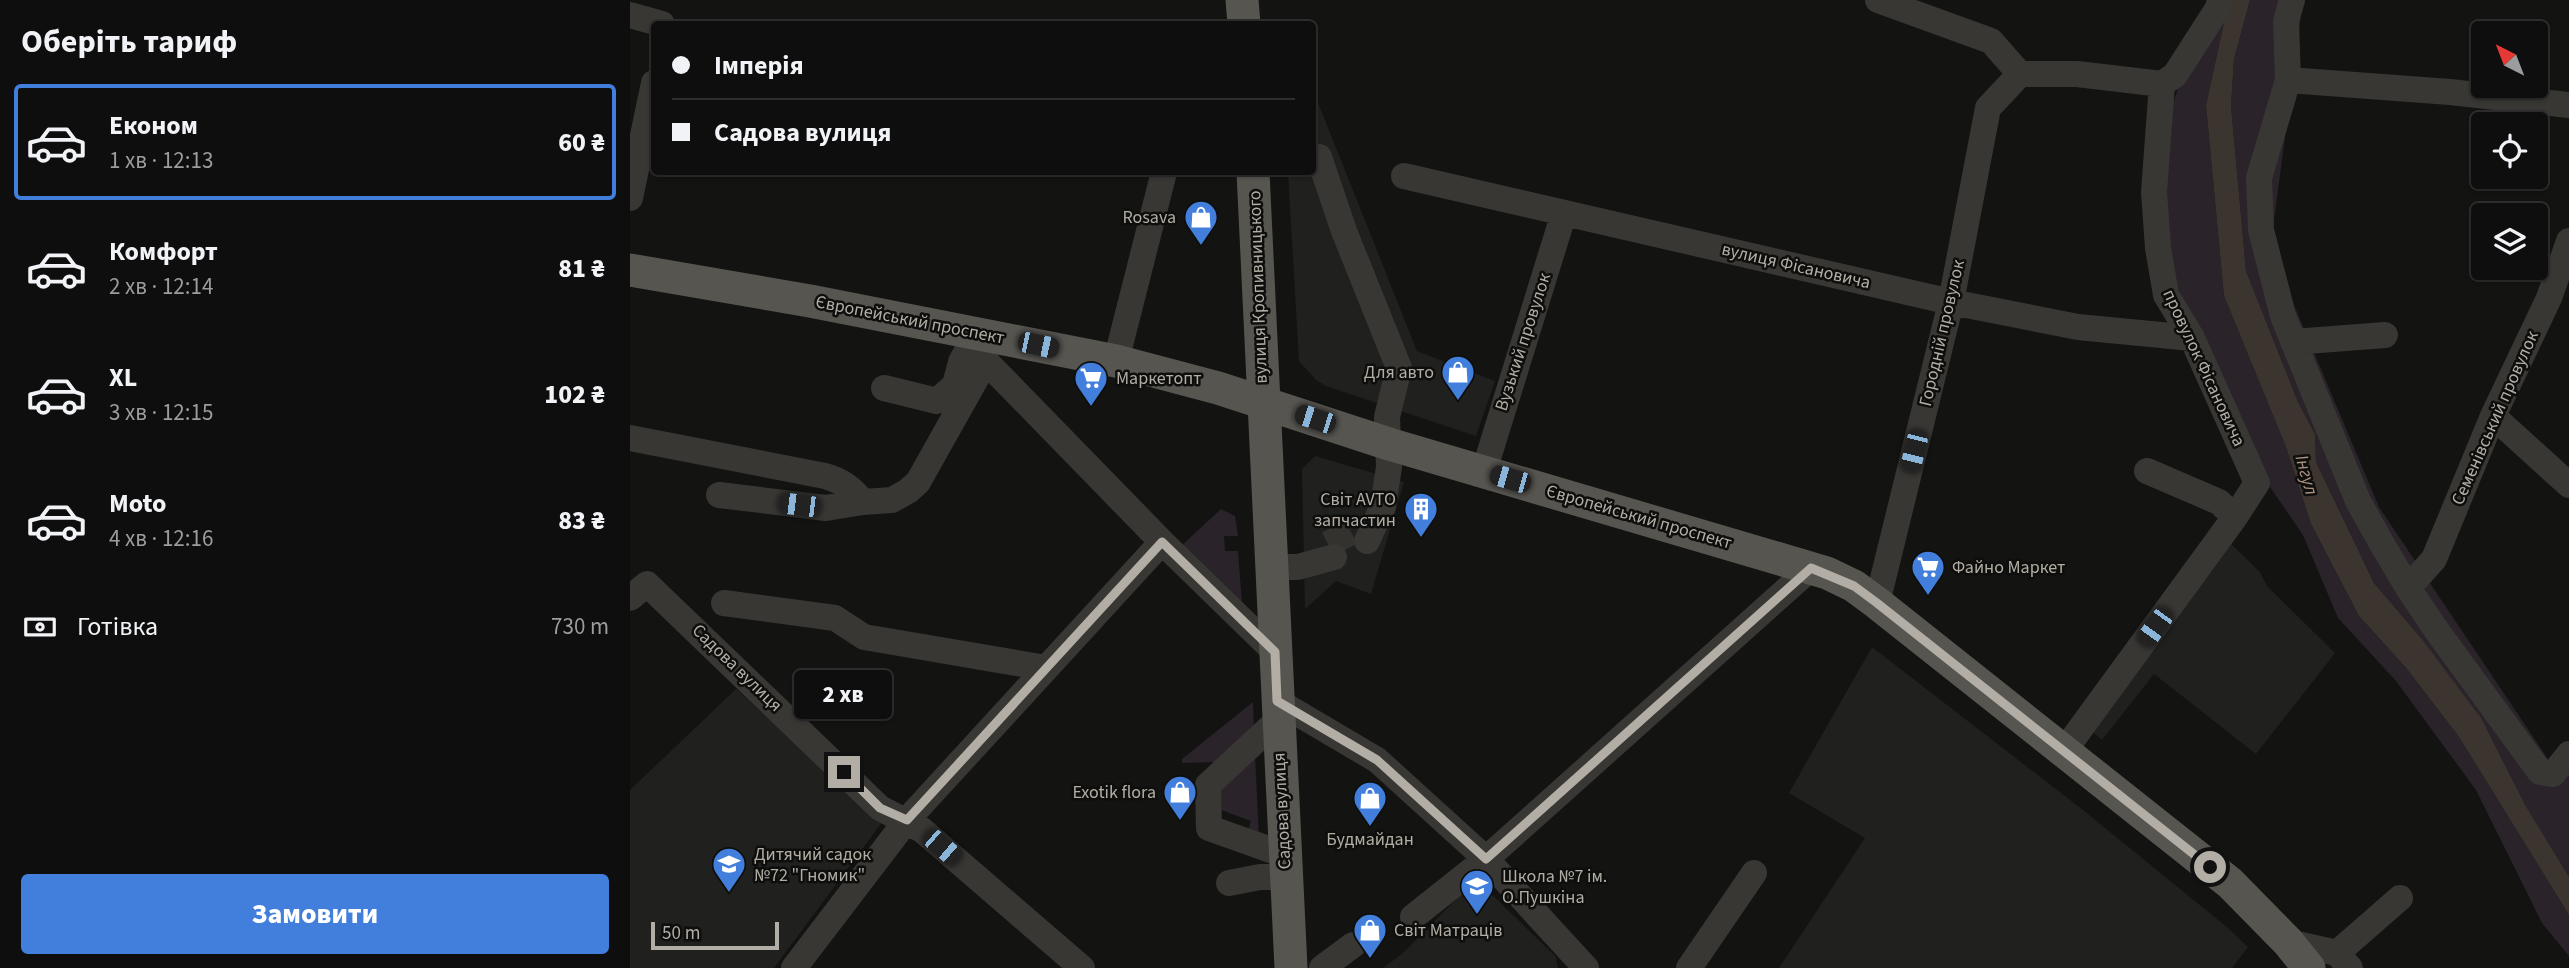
<!DOCTYPE html>
<html lang="uk">
<meta charset="utf-8">
<style>
body{margin:0;font-family:"Source Sans 3",sans-serif;background:#171717;color:#f1f3f6;height:100vh;display:flex;flex-direction:column;font-size:26px;white-space:nowrap}
*{box-sizing:border-box;margin:0}
p{font-size:23px;color:#9b9c9e}
.icon{flex:none;width:38px;height:38px;fill:none;stroke:currentColor;stroke-width:2;stroke-linecap:round;stroke-linejoin:round}
.map{position:relative;flex:1;overflow:hidden}
.drawer{display:flex;flex-direction:column;background:#0e0e0e;width:630px}
.drawer>*{flex:none}
.banner{position:absolute;left:21px;top:21px;width:665px;height:154px;border-radius:7px;box-shadow:0 2px 5px #0004,0 0 0 2px #2e2e2e;display:grid;align-content:center;height:154px;padding:0 21px;background:#0e0e0e}
.needle{width:46px;rotate:318deg}
.buttons{position:absolute;left:1841px;top:21px;display:grid;gap:14px}
.buttons a{display:grid;place-items:center;width:77px;height:77px;border-radius:7px;background:#0e0e0e;box-shadow:0 2px 5px #0004,0 0 0 2px #2e2e2e;font-size:35px}
.scale{position:absolute;left:21px;bottom:18px;width:128px;box-sizing:border-box;padding-left:7px;border:4px solid #b2aea5;border-top:0;font-size:19px;line-height:24px;white-space:nowrap;color:#b2aea5;-webkit-text-stroke:5px #0e0e0d;paint-order:stroke}
.end{position:absolute;width:32px;height:32px;margin:-16px;border:9px solid #b2aea5;background:#111;box-shadow:0 0 0 4px #111}
.from{border-radius:50%}
.bubble{position:absolute;height:49px;border-radius:7px;background:#0e0e0e;box-shadow:0 2px 5px #0004,0 0 0 2px #2e2e2e;font-size:23px;font-weight:800;line-height:49px;text-align:center}
.car{position:absolute;width:21px;height:42px;margin:-21px -10px;border-radius:9px;box-shadow:0 0 5px 2px #0007;background:linear-gradient(#222 24%,#8ab4d8 0 40%,#222 0 76%,#8ab4d8 0 86%,#222 0)}
.banner b{display:flex;align-items:center;gap:24px;height:66px;font-size:26px}
.banner b+b{border-top:2px solid #2e2e2e}
.banner i{width:18px;height:18px;background:#f1f3f6}
ul{padding:0;list-style:none}
li{display:flex;align-items:center;gap:21px;height:116px;margin:0 14px 10px;padding:0 7px;border:4px solid transparent;border-radius:7px}
li div{flex:1}
li b{display:block;font-size:26px}
li em{font-style:normal;font-weight:800}
li.active{border-color:#427edb}
li>.icon{width:63px;height:63px;stroke-width:1.5}
h2{padding:0 21px;font-size:32px;line-height:84px}
.pay{display:flex;align-items:center;gap:18px;height:77px;padding:0 21px;font-size:26px}
.pay p{margin-inline-start:auto}
.button{display:flex;gap:14px;margin-top:auto;padding:14px 21px}
.button a{flex:1;height:80px;border-radius:7px;background:#427edb;color:#fff;font-size:28px;font-weight:800;line-height:80px;text-align:center}
main{display:flex;flex:1;min-height:0}
.map>svg:first-child{display:block}
.built{fill:#20201e}
.green{fill:#2a232a}
.water{fill:#3c342f}
.lines{fill:none;stroke-linecap:round;stroke-linejoin:round}
.minor-tunnel{stroke:#33322f;stroke-width:26;stroke-dasharray:26 13;stroke-linecap:butt}
.minor{stroke:#383734;stroke-width:26}
.major{stroke:#575550;stroke-width:33}
.route{stroke:#b2aea5;stroke-width:9}
.labels{text-anchor:middle;dominant-baseline:central;stroke-width:5;stroke-linejoin:round;paint-order:stroke}
.poi-label{font-size:18px;fill:#b2aea5;stroke:#0e0e0d;text-anchor:start}
.street-label{font-size:18px;fill:#b2aea5;stroke:#0e0e0d}
.water-label{font-size:19px;font-style:italic;fill:#aa9180;stroke:#0e0e0d}
</style>
<main>
<section class="drawer">
<h2>Оберіть тариф</h2>
<ul>
<li class="active"><svg class="icon" aria-label="car" viewBox="0 0 24 24"><path d="M5 17H2v-5l4-1 3-4h7l3 4 3 1v5h-3M9 17h6M6 11h13"/><circle cx="7" cy="17" r="2"/><circle cx="17" cy="17" r="2"/></svg><div><b>Економ</b><p>1 хв · 12:13</p></div><em>60 ₴</em></li>
<li><svg class="icon" aria-label="car" viewBox="0 0 24 24"><path d="M5 17H2v-5l4-1 3-4h7l3 4 3 1v5h-3M9 17h6M6 11h13"/><circle cx="7" cy="17" r="2"/><circle cx="17" cy="17" r="2"/></svg><div><b>Комфорт</b><p>2 хв · 12:14</p></div><em>81 ₴</em></li>
<li><svg class="icon" aria-label="car" viewBox="0 0 24 24"><path d="M5 17H2v-5l4-1 3-4h7l3 4 3 1v5h-3M9 17h6M6 11h13"/><circle cx="7" cy="17" r="2"/><circle cx="17" cy="17" r="2"/></svg><div><b>XL</b><p>3 хв · 12:15</p></div><em>102 ₴</em></li>
<li><svg class="icon" aria-label="car" viewBox="0 0 24 24"><path d="M5 17H2v-5l4-1 3-4h7l3 4 3 1v5h-3M9 17h6M6 11h13"/><circle cx="7" cy="17" r="2"/><circle cx="17" cy="17" r="2"/></svg><div><b>Moto</b><p>4 хв · 12:16</p></div><em>83 ₴</em></li>
</ul>
<div class="pay"><svg class="icon" aria-label="cash" viewBox="0 0 24 24"><path d="M3 7h18v10H3z"/><circle cx="12" cy="12" r="2"/></svg>Готівка<p>730 m</p></div>
<div class="button"><a>Замовити</a></div>
</section>
<div class="map">
<svg width="1939" height="968" viewBox="0 0 1939 968">
<rect width="100%" height="100%" fill="#131312"/>
<path class="built" d="M683,90L787,351L865,381L846,436L696,386L686,380L669,361L658,172H682Z
M685,456L774,482L741,594L706,581L675,609L672,469Z
M1597,540L1630,572L1637,586L1705,653L1626,754L1524,674L1472,740L1460,730Z
M1242,647L1453,810L1598,928L1618,947L1602,968H1149L1235,838L1159,793Z
M106,689L253,821L144,968H0V790Z
M846,879L926,957L928,968H753L773,953Z"/>
<path class="green" d="M1599,0L1576,105L1594,296L1656,447L1681,524L1729,616L1777,669L1829,737L1939,915V956L1912,923L1846,790L1766,681L1708,618L1673,535L1614,449L1539,287L1528,205L1541,108L1577,12Z
M1620,0H1673L1643,228L1664,305L1749,507L1932,780L1939,771V877L1791,638L1744,583L1686,462L1685,434L1668,402L1616,271L1601,106L1604,59Z
M591,509L605,516L608,536H594L595,551H608L612,604L551,546Z
M623,702L624,731L585,762L552,763V759Z
M625,754L629,839L616,836L621,821L591,810L589,787Z"/>
<path class="water" d="M1599,0H1620L1604,59L1601,106L1616,271L1668,402L1685,434L1686,462L1744,583L1791,638L1851,718L1895,805L1939,877V915L1829,737L1777,669L1729,616L1681,524L1656,447L1594,296L1576,105Z"/>
<g class="lines">
<path class="minor-tunnel" d="M698,544L731,527"/>
<path class="minor" d="M1248,0L1361,41L1390,74H1447L1532,84
M1662,0L1656,21L1658,80L1629,178L1631,230L1653,316L1728,501L1752,544L1778,588L1807,631L1910,772L1923,774L1939,754
M0,15L32,24
M1658,80L1820,92L1939,105
M1532,84L1524,192L1528,248L1536,295L1562,338L1627,483L1605,517
M1532,84L1545,75L1588,8L1590,0
M689,157L714,231L769,368L757,417L759,467L753,506L737,541
M774,176L1321,302L1448,327L1562,338
M0,198L24,83
M330,329L340,345L532,542L645,652
M1663,342L1755,335
M486,361L534,172
M254,388L307,401L325,385L331,362L340,345
M1863,416L1939,485
M0,438L195,476C212,481 222,488 233,502
M854,471L934,213
M89,495L196,508L233,502L262,500L278,491L288,482L356,361
M641,567H668L704,557
M1778,588L1804,559L1863,416L1919,298L1939,241
M0,598L17,584L250,808L292,830L452,968
M94,603L205,618L234,637L416,668
M1247,603L1321,302L1358,108L1390,74
M647,701L747,760L856,859L956,968
M648,720L578,785L579,828L655,855
M1434,751L1605,517L1589,502L1517,471
M599,883L630,877H656
M783,917L856,859L1181,568
M1658,942L1707,953L1720,968
M1707,953L1770,898
M164,968L277,820L532,542
M692,968L723,945
M1059,968L1124,873"/>
<path class="major" d="M612,0L614,24
M623,172L661,968
M0,270L180,301L486,361L588,388L759,444L1197,573L1224,586L1247,603L1600,883L1658,942L1679,968"/>
</g>
<g class="lines">
<path class="route" d="M214,772L250,808L277,820L532,542L645,652L647,701L747,760L856,859L1181,568L1224,586L1247,603L1580,867"/>
</g>
<defs>
<symbol id="shop-pin" viewBox="-11 -11 22 30"><path d="M0 17L-7.5 6A9.5 9.5 0 1 1 7.5 6Z" fill="#427edb" stroke="#0e0e0d"/><path d="M-5-2.5h2.3a2.7 3.5 0 0 1 5.4 0H5L5.5 6h-11ZM-1.5-2.5h3a1.5 2.3 0 0 0-3 0Z" fill="#fff"/></symbol>
<symbol id="supermarket-pin" viewBox="-11 -11 22 30"><path d="M0 17L-7.5 6A9.5 9.5 0 1 1 7.5 6Z" fill="#427edb" stroke="#0e0e0d"/><path d="M-6-5.5h2.5l.6 2H6L4.5 2H-2.5L-4.4-4H-6ZM-1.5 3.2a1.3 1.3 0 1 0 .1 0ZM3 3.2a1.3 1.3 0 1 0 .1 0Z" fill="#fff"/></symbol>
<symbol id="building-pin" viewBox="-11 -11 22 30"><path d="M0 17L-7.5 6A9.5 9.5 0 1 1 7.5 6Z" fill="#427edb" stroke="#0e0e0d"/><path d="M-4-6H4V6H1V3H-1V6H-4ZM-2.5-4.3h1.7v1.8h-1.7ZM.8-4.3h1.7v1.8H.8ZM-2.5-1h1.7V.8h-1.7ZM.8-1h1.7V.8H.8Z" fill="#fff"/></symbol>
<symbol id="school-pin" viewBox="-11 -11 22 30"><path d="M0 17L-7.5 6A9.5 9.5 0 1 1 7.5 6Z" fill="#427edb" stroke="#0e0e0d"/><path d="M0-5L7-2L0 1L-7-2ZM-4 1L0 2.5L4 1V4Q0 6-4 4Z" fill="#fff"/></symbol>
</defs>
<g fill-rule="evenodd">
<use href="#shop-pin" x="552" y="198" width="38" height="52"/>
<use href="#shop-pin" x="809" y="353" width="38" height="52"/>
<use href="#supermarket-pin" x="442" y="359" width="38" height="52"/>
<use href="#building-pin" x="772" y="490" width="38" height="52"/>
<use href="#supermarket-pin" x="1279" y="548" width="38" height="52"/>
<use href="#shop-pin" x="531" y="773" width="38" height="52"/>
<use href="#shop-pin" x="721" y="779" width="38" height="52"/>
<use href="#school-pin" x="80" y="845" width="38" height="52"/>
<use href="#school-pin" x="828" y="867" width="38" height="52"/>
<use href="#shop-pin" x="721" y="911" width="38" height="52"/>
</g>
<g class="labels">
<g class="poi-label">
<text x="546" y="217" text-anchor="end">Rosava</text>
<text x="804" y="372" text-anchor="end">Для авто</text>
<text x="486" y="378">Маркетопт</text>
<text x="766" y="499" text-anchor="end">Світ AVTO<tspan x="766" dy="21">запчастин</tspan></text>
<text x="1322" y="567">Файно Маркет</text>
<text x="526" y="792" text-anchor="end">Exotik flora</text>
<text x="740" y="839" text-anchor="middle">Будмайдан</text>
<text x="124" y="854">Дитячий садок<tspan x="124" dy="21">№72 "Гномик"</tspan></text>
<text x="872" y="876">Школа №7 ім.<tspan x="872" dy="21">О.Пушкіна</tspan></text>
<text x="764" y="930">Світ Матраців</text>
</g>
<g class="street-label">
<text transform="translate(1166 266) rotate(13)">вулиця Фісановича</text>
<text transform="translate(628 287) rotate(-92)">вулиця Кропивницького</text>
<text transform="translate(280 320) rotate(11)">Європейський проспект</text>
<text transform="translate(1312 333) rotate(-77)">Городній провулок</text>
<text transform="translate(893 342) rotate(-72)">Вузький провулок</text>
<text transform="translate(1574 368) rotate(65)">провулок Фісановича</text>
<text transform="translate(1865 418) rotate(-66)">Семенівський провулок</text>
<text transform="translate(1009 517) rotate(16)">Європейський проспект</text>
<text transform="translate(107 668) rotate(44)">Садова вулиця</text>
<text transform="translate(652 811) rotate(-93)">Садова вулиця</text>
</g>
<g class="water-label">
<text transform="translate(1676 475) rotate(74)">Інгул</text>
</g>
</g>
</svg>
<div class="buttons">
<a><svg class="needle" viewBox="-14 -14 28 28"><path d="M0-13l5 13h-10z" fill="#e53935"/><path d="M0 13l5-13h-10z" fill="#9b9c9e"/></svg></a>
<a><svg class="icon" aria-label="locate" viewBox="0 0 24 24"><circle cx="12" cy="12" r="6"/><path d="M12 2v4M12 18v4M2 12h4M18 12h4"/></svg></a>
<a><svg class="icon" aria-label="layers" viewBox="0 0 24 24"><path d="M12 4l9 5-9 5-9-5zM3 14l9 5 9-5"/></svg></a>
</div>
<div class="scale">50 m</div>
<i class="end from" style="left:1580px;top:867px"></i>
<i class="end" style="left:214px;top:772px"></i>
<div class="bubble" style="left:164px;top:670px;width:98px">2 хв</div>
<i class="car" style="left:408px;top:345px;rotate:102deg"></i>
<i class="car" style="left:685px;top:419px;rotate:288deg"></i>
<i class="car" style="left:1284px;top:451px;rotate:194deg"></i>
<i class="car" style="left:880px;top:479px;rotate:286deg"></i>
<i class="car" style="left:169px;top:505px;rotate:277deg"></i>
<i class="car" style="left:1525px;top:627px;rotate:216deg"></i>
<i class="car" style="left:312px;top:847px;rotate:131deg"></i>
<div class="banner">
<b><i class="from"></i>Імперія</b>
<b><i></i>Садова вулиця</b>
</div>
</div>
</main>
